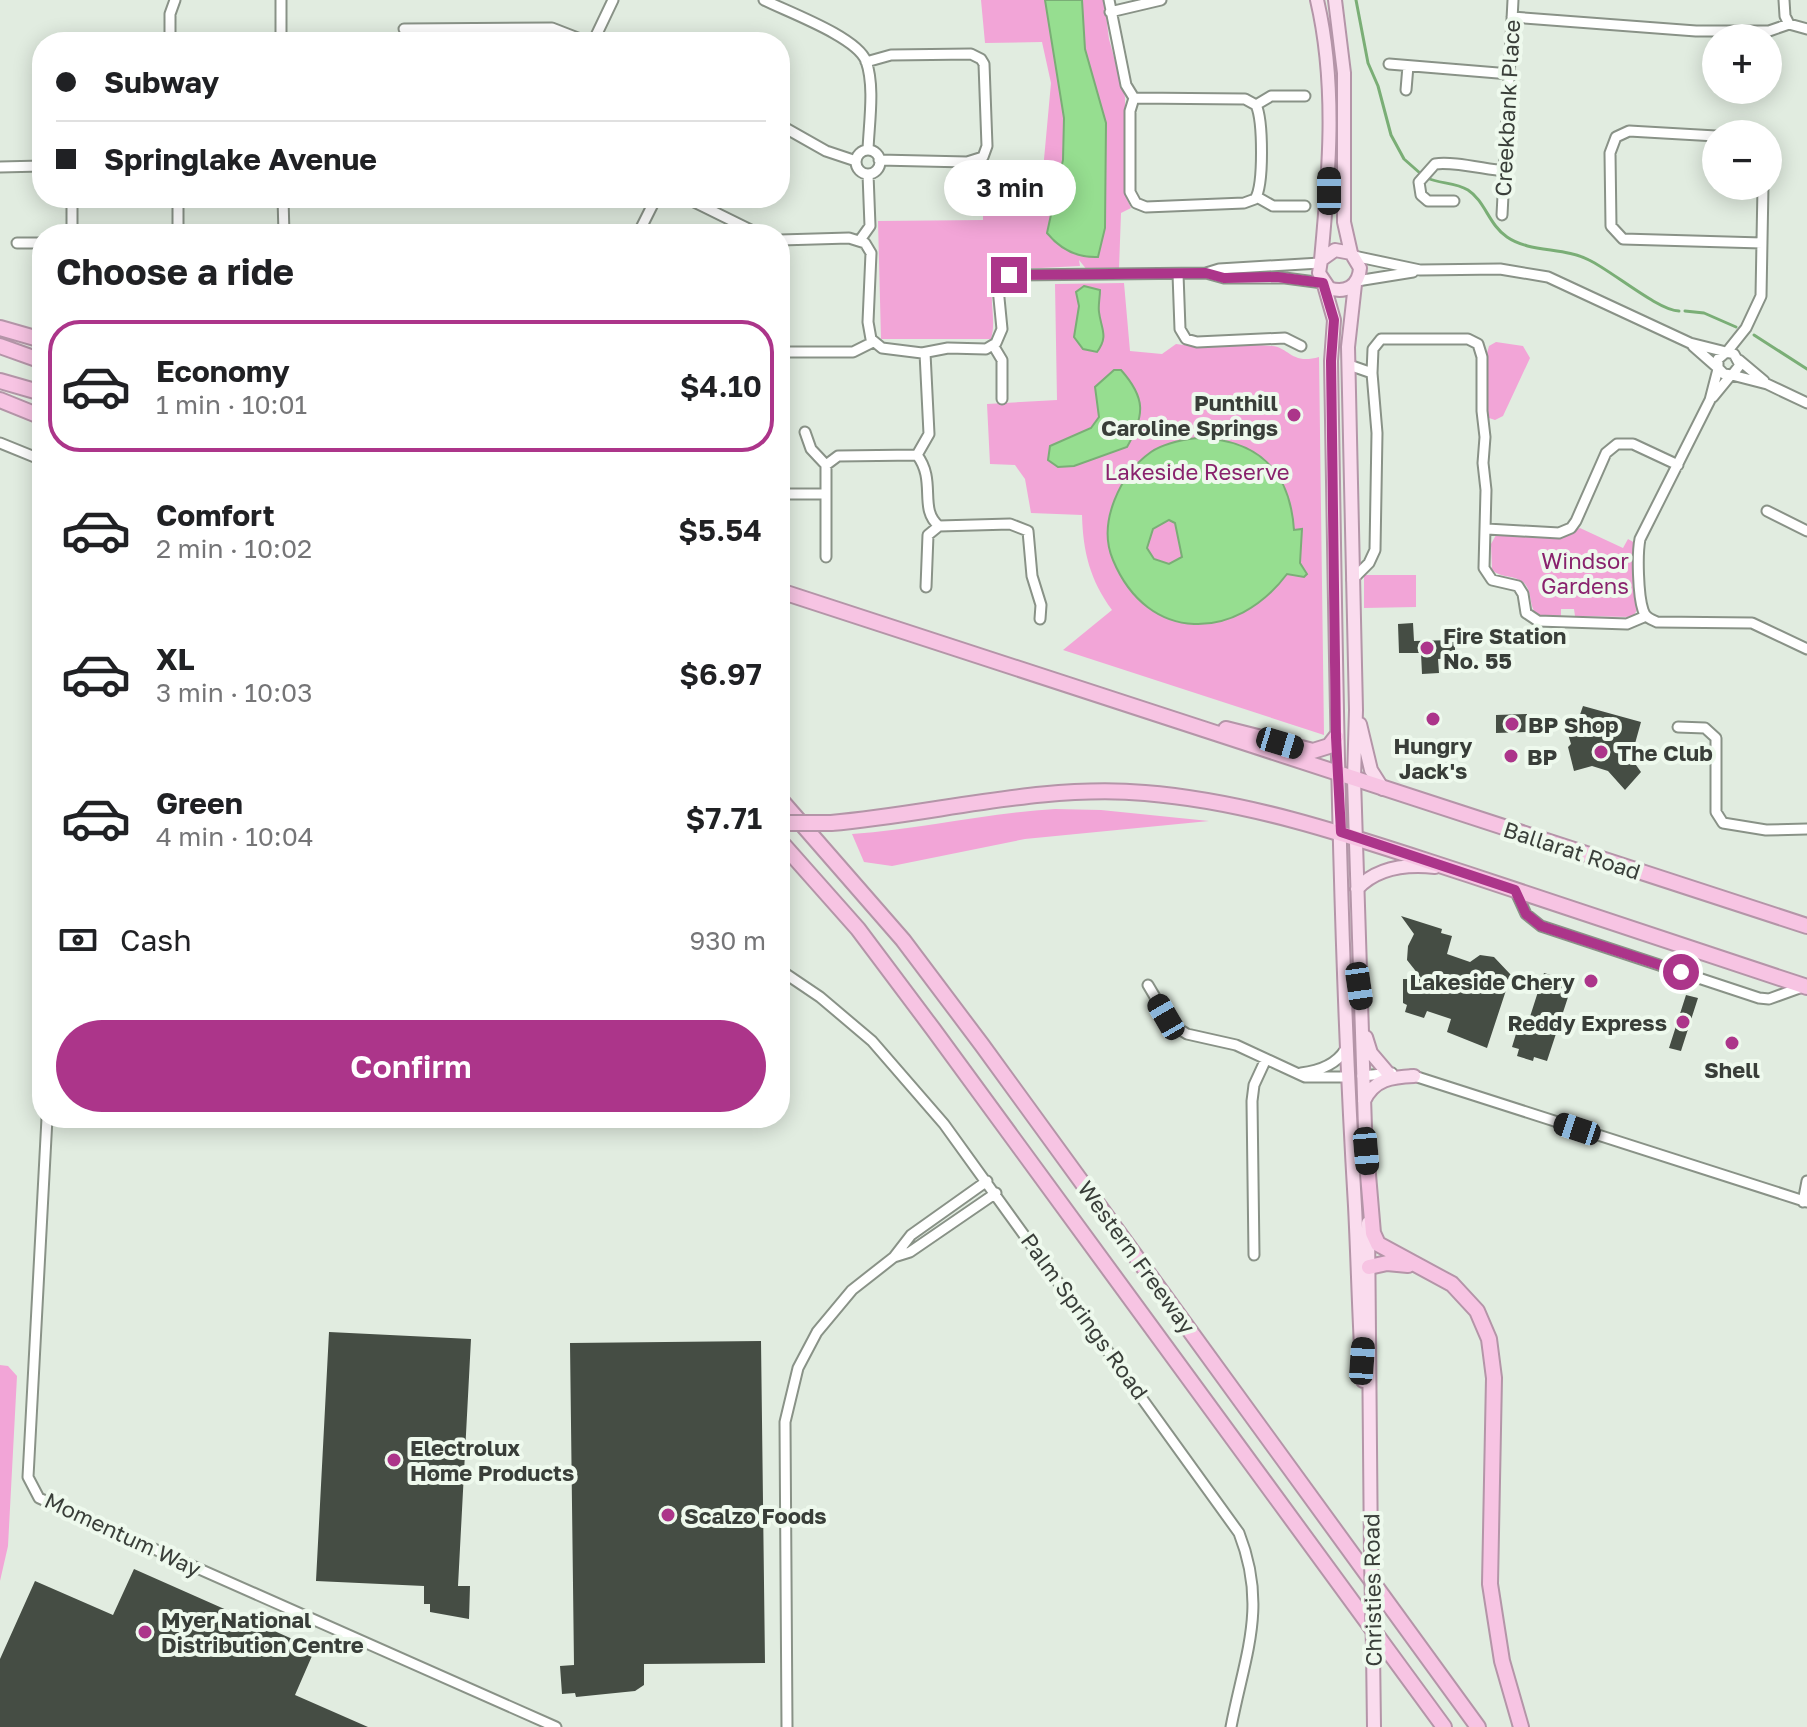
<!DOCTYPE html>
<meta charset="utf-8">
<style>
body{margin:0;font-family:"Golos Text",sans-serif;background:#f6f6f6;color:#202124;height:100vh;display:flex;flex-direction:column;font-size:30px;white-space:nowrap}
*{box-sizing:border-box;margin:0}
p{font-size:26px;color:#757577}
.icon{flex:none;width:44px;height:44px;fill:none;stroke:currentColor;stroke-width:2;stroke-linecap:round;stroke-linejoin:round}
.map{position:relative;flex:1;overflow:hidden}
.panel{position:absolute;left:32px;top:224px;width:758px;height:904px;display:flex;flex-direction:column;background:#fff;border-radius:32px;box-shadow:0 4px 20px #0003}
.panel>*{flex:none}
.banner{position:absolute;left:32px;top:32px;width:758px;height:176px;border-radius:32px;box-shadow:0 4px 20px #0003;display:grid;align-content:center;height:176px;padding:0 24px;background:#fff}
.controls{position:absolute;left:1702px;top:24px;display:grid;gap:16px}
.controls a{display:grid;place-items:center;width:80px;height:80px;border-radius:50%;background:#fff;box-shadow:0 4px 20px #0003;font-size:40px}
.end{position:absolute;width:36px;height:36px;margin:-18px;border:10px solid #ac358a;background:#fff;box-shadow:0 0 0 4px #fff}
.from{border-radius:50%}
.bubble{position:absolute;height:56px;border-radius:28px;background:#fff;box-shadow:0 4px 20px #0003;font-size:26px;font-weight:600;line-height:56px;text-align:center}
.car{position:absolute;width:24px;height:48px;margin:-24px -12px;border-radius:10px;box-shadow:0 0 6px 2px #0007;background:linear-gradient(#222 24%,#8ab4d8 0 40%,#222 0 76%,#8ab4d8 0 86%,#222 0)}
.banner b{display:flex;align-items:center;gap:28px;height:76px;font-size:30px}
.banner b+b{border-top:2px solid #e0e0e0}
.banner i{width:20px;height:20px;background:#202124}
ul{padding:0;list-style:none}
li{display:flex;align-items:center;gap:24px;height:132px;margin:0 16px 12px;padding:0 8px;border:4px solid transparent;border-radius:32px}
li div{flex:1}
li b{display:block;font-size:30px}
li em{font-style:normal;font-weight:600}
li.selected{border-color:#ac358a}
li>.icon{width:72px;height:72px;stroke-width:1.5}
h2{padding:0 24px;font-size:36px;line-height:96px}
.pay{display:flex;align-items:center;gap:20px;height:88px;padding:0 24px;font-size:30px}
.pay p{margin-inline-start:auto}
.primary-button{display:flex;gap:16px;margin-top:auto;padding:16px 24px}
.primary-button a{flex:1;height:92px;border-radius:48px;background:#ac358a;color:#fff;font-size:32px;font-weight:600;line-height:92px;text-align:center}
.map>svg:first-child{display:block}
.green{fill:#f2a5d7}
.water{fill:#96de90;stroke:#7aae76;stroke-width:2;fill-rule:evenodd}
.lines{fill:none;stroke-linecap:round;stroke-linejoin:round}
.stream{stroke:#7aae76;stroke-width:3}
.building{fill:#454d44}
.minor-casing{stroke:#899287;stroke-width:13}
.major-casing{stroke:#b495a8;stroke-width:16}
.highway-casing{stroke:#b495a8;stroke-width:18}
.minor{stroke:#fff;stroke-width:9}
.major{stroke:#fadcee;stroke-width:12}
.highway{stroke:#f7c4e3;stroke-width:14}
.major-bridge-casing{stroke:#b495a8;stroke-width:16;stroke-linecap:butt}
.highway-bridge-casing{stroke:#b495a8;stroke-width:18;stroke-linecap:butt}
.major-bridge{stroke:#fadcee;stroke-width:12}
.highway-bridge{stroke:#f7c4e3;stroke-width:14}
.route{stroke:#ac358a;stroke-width:10}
.poi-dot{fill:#ac358a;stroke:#eef9ed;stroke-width:3}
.labels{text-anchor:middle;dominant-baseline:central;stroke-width:8;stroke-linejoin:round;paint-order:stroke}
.street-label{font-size:22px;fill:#393e39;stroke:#eef9ed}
.poi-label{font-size:22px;font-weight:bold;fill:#393e39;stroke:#eef9ed;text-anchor:start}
.park-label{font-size:22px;fill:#89226d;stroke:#eef9ed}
</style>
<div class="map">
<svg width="1807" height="1727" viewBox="0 0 1807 1727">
<rect width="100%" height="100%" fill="#e1ece0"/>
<path class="green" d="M981,0H1104L1109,39L1125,97L1126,197L1131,208L1121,213L1119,269L1087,270L1079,260L1080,266L999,270C984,289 998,316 991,339H881L878,221L983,220V201L1040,203L1051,83L1042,42L985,43Z
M1124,283L1130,351L1162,354L1176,344C1208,349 1240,343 1272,346C1289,347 1291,365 1319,357L1324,735L1063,650L1112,610C1090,580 1083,552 1082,515L1031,513L1025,479L1015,465L990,464L987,404L1057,400L1055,284Z
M1496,342L1523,346L1530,358L1503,416L1495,420L1489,418L1487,411V353L1489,346Z
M1580,528L1623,548L1628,539L1635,543L1638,608L1633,617L1575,616L1574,609H1561V616L1537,615C1528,605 1533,592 1524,583C1514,574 1502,579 1492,570L1491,544L1496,535L1559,537Z
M1364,575H1416V607L1364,608Z
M1055,809L1101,810L1209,821L1025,839L892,866L864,862L852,834C921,829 987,813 1055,809Z
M0,1365L8,1366L17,1376L8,1546L0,1581Z"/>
<path class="water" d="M1045,0H1082L1085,49L1106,123L1105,228L1098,257C1077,258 1061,250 1047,233L1063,160L1064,118Z
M1084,286L1100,290C1100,298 1098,305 1099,312C1101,329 1109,336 1097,352L1083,349L1074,337L1079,306L1076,292Z
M1114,370H1121C1146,398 1145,415 1127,447L1074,466L1058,467L1048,460L1050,446L1091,428L1099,417L1095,387Z
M1197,438C1257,439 1290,470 1294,530L1302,529L1300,563L1307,574L1304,577L1287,574C1236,642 1148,644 1113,560C1097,523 1120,474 1151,452C1164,443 1181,440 1197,438ZM1169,520L1175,523L1182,557L1169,564L1154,559L1147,548L1153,529Z"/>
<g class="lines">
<path class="stream" d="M1356,0L1368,63L1378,86L1391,135L1404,159L1421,174
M1427,178C1440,184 1455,182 1468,190C1485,201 1489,225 1507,237C1530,253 1564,247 1589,260C1612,271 1659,311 1679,311
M1685,311L1704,313L1736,327
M1754,335L1807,369"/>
</g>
<path class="building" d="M1413,623L1414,641L1455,640V658L1438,659L1439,673L1422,674L1421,653H1399L1398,624Z
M1583,706L1641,722L1631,758L1641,772L1625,790L1608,771L1592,766L1574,771L1568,747L1571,744L1567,731L1575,729Z
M1527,714V732L1496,733V715Z
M1401,916L1442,929L1441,933L1452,936L1447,954L1470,962L1480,955L1494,957L1511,975L1487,1048L1447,1032L1451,1019L1427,1011L1424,1018L1405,1012L1407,1005L1403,1003V979H1422L1407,960L1408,946L1414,934Z
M1544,973L1573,982L1547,1061L1534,1057L1533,1061L1517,1056L1519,1049L1512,1047L1519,1024L1527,1026Z
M1686,995L1698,998L1681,1051L1669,1048Z
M329,1332L471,1339L458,1586H470L469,1619L430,1612V1604H424V1586L316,1581Z
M761,1341L765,1663L644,1664V1685L635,1691L576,1697L575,1693L562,1694L560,1666L574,1665L570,1343Z
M134,1569L315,1649L295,1695L368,1727H0V1659L35,1581L113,1615Z"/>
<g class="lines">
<defs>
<path id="minor" d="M281,0V42
M764,0C788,12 857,37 866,61C875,86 869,123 868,150
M1109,0L1126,85L1134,98L1245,99L1256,105
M1784,0L1785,16L1789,24
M1110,12L1161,0
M1512,17L1696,31H1769L1789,24L1807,29
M404,29L552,28L588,42
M170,42V14L175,0
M593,42L613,0
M866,62L891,55L971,54L981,59L984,64L987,146L983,157L967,162L879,160
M1389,64L1510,74
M40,67L42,68
M1406,90L1408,66
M1134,98L1130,111V192L1136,203L1146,207L1244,203L1255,199C1264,185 1263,120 1256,105
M1256,105L1271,96H1305
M780,125L826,151L856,161
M1716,136L1629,131L1616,137L1610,153L1611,226L1623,239L1762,243
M856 162a12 12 0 1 1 24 0a12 12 0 1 1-24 0Z
M0,167L42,166
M1257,197L1273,206H1305
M178,198V234
M283,198L284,234
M686,198L759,234
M1454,201H1428L1421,195L1419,182L1435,164C1452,161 1484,169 1504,171
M1502,215L1513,0
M72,234V198
M638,234L656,198
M780,240L849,238L865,243L871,253L868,322L871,339L882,348L922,353L948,348L986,349L996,343L1002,329L998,288L1009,275L1206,273L1219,269L1320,263
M860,240L870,226L868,174
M17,243H42
M1354,256L1420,270L1500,269L1548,277L1690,343L1734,354L1740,365L1732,375L1724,374L1718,368V359L1725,353
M1206,273L1224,278H1285L1323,283
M1178,274L1180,329L1186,339L1197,342L1285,338L1301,346
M1357,281L1413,272
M993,345L1002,360V399
M1693,346L1718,368
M780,352H853L873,342
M925,353L929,434L917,455C937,481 918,509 939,526L1010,524L1028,531L1032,576L1041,605L1040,619
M1726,353L1746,328L1761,296L1763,186
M1739,360L1764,381
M1349,365L1372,373L1377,433L1375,550L1369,563L1352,580
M1718,369L1710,400L1640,539C1637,554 1638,595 1643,610C1645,617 1650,619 1657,622L1752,623L1807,649
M1372,373L1373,349L1381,339H1468L1478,344L1482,357V411L1485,437L1483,463L1486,490L1484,568L1492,580L1518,586L1523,594L1526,613L1538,621L1627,624L1646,616
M1732,375L1767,384L1807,403
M1713,397L1731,375
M805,432L811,449L826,465
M0,443L42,460
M781,494H824
M1767,511L1807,531
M1487,529L1559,533L1571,528L1576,521L1606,453L1617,444H1633L1678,465
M826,557V465L838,456L917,455
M926,587L928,535L939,526
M1678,727L1705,728L1716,738V812L1723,823L1766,830L1807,829
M1515,890L1526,914L1541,926L1759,998L1769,999L1805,986
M780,970L820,997L872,1041L944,1124L1239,1533C1268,1607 1245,1654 1231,1727
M1148,985L1171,1024L1187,1034L1236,1045L1305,1077H1347
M1301,1073C1318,1071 1335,1066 1345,1050
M1411,1075L1807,1202
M1362,1076L1392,1073
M47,1118L28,1477L39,1498L556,1727
M1803,1202L1807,1181
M1254,1255L1252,1101L1254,1085L1266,1059
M894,1257L910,1252L996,1193
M787,1727L785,1422L798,1368L817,1332L852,1290L894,1257L911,1235L987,1181"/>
<path id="major" d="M1317,0C1337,85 1329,175 1321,260
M1335,0L1344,73V222L1351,253L1360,268C1359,286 1345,294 1329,288L1319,273L1321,260L1335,250L1351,253
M1355,284L1348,347L1356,710L1354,779L1366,1160
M1324,285L1334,320L1331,361C1336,643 1338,925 1355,1206C1358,1264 1359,1323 1363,1381
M1360,724L1371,770L1383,789
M1357,889C1377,867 1407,864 1435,867
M1366,1037L1371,1053L1388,1073
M1364,1101C1374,1079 1392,1077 1414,1076
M1368,1223L1371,1559
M1373,1649L1374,1727"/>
<path id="highway" d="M0,328L42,340
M0,346L42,361
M0,381L42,393
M0,400L42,417
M780,591L1807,926
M1226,729L1313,751L1329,746L1336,737
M780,799L903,940L982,1045L1478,1727
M831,823C935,814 1040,784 1145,793C1256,802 1362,840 1467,874C1581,911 1694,949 1807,987
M780,841L858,929L933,1029L1444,1727
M1366,1151L1373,1233L1378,1244L1452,1284L1477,1311L1489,1339L1494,1378L1490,1584L1502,1661L1521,1727
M1369,1267L1387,1263L1408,1265"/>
</defs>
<use href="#minor" class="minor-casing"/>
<use href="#major" class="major-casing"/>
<use href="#highway" class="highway-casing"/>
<use href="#minor" class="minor"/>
<use href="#major" class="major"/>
<use href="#highway" class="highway"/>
<defs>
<path id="major-bridge" d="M1371,1559L1373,1649"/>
<path id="highway-bridge" d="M780,823H831"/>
</defs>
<use href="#major-bridge" class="major-bridge-casing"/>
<use href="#highway-bridge" class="highway-bridge-casing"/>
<use href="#major-bridge" class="major-bridge"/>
<use href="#highway-bridge" class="highway-bridge"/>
</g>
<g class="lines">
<path class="route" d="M1009,275L1206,273L1224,278L1277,277L1323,283L1334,320L1331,361L1336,737L1341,832L1515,890L1526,914L1541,926L1681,972"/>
</g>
<g class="poi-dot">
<circle cx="1294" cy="415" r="8"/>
<circle cx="1427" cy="648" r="8"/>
<circle cx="1433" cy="719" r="8"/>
<circle cx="1512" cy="724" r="8"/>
<circle cx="1601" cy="752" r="8"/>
<circle cx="1511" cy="756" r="8"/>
<circle cx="1591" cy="981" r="8"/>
<circle cx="1683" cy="1022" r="8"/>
<circle cx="1732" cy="1043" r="8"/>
<circle cx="394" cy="1460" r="8"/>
<circle cx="668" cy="1515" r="8"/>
<circle cx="145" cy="1632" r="8"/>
</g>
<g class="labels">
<g class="street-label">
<text transform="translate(1507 108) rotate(-87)">Creekbank Place</text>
<text transform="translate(1572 850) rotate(18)">Ballarat Road</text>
<text transform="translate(1137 1257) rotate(54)">Western Freeway</text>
<text transform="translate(1085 1316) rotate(54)">Palm Springs Road</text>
<text transform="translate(123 1534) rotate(25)">Momentum Way</text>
<text transform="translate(1372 1590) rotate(-91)">Christies Road</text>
</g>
<g class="poi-label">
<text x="1278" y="402" text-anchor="end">Punthill<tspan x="1278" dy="25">Caroline Springs</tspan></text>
<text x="1443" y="635">Fire Station<tspan x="1443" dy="25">No. 55</tspan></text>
<text x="1528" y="724">BP Shop</text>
<text x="1433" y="745" text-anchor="middle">Hungry<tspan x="1433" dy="25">Jack's</tspan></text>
<text x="1617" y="752">The Club</text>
<text x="1527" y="756">BP</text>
<text x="1575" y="981" text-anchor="end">Lakeside Chery</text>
<text x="1667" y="1022" text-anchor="end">Reddy Express</text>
<text x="1732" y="1069" text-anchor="middle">Shell</text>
<text x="410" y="1447">Electrolux<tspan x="410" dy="25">Home Products</tspan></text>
<text x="684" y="1515">Scalzo Foods</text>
<text x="161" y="1619">Myer National<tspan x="161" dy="25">Distribution Centre</tspan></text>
</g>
<g class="park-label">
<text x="1197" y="471">Lakeside Reserve</text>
<text x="1585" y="560">Windsor<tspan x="1585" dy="25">Gardens</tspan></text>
</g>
</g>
</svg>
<div class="controls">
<a>+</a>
<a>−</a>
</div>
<i class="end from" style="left:1681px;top:972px"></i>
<i class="end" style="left:1009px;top:275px"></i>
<div class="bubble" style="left:944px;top:160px;width:132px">3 min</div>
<i class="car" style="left:1329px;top:191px;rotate:0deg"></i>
<i class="car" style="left:1280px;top:743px;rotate:107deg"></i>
<i class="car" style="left:1359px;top:986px;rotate:172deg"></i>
<i class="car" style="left:1166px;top:1017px;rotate:330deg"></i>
<i class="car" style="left:1577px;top:1129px;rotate:288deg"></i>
<i class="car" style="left:1366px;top:1151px;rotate:175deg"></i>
<i class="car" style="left:1362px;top:1361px;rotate:4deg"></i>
<div class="banner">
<b><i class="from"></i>Subway</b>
<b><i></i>Springlake Avenue</b>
</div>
<section class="panel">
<h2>Choose a ride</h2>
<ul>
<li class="selected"><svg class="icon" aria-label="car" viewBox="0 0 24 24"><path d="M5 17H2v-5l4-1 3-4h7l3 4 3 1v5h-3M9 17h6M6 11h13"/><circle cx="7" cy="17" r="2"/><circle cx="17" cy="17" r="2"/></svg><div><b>Economy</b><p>1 min · 10:01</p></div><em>$4.10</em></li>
<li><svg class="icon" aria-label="car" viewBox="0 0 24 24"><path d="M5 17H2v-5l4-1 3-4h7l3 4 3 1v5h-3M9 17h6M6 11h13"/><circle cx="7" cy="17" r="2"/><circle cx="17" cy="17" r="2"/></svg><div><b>Comfort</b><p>2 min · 10:02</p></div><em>$5.54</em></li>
<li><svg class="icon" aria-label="car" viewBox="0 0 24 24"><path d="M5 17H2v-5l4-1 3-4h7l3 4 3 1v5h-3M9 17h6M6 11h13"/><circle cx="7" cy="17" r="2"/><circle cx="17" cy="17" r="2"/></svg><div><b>XL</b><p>3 min · 10:03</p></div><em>$6.97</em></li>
<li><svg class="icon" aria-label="car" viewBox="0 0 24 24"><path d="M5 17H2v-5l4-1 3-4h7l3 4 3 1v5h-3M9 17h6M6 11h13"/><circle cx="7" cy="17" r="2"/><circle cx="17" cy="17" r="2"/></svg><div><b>Green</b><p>4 min · 10:04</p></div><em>$7.71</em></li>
</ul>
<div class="pay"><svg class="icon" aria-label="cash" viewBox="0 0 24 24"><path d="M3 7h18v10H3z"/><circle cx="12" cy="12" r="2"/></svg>Cash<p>930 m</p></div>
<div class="primary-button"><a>Confirm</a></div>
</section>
</div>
